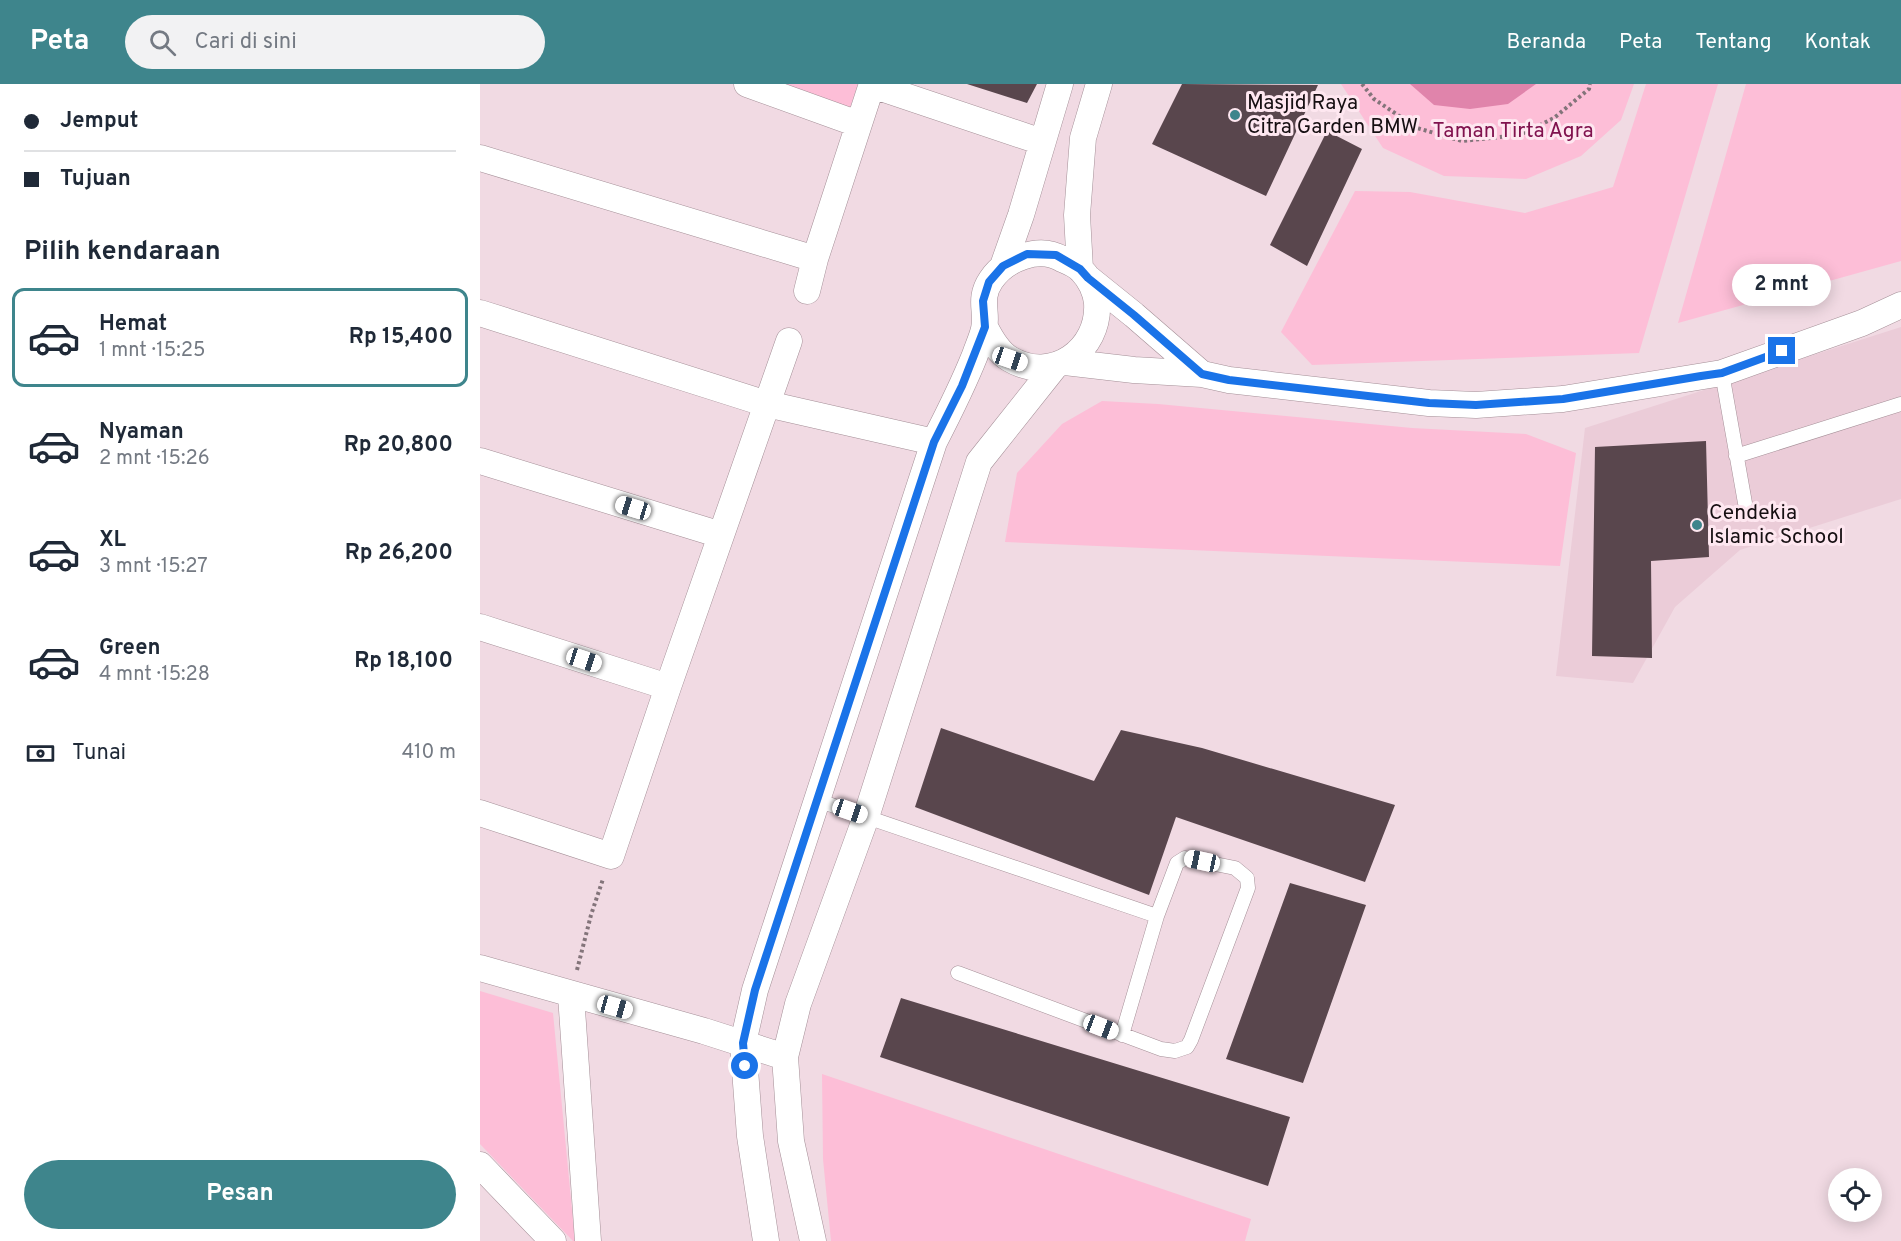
<!DOCTYPE html>
<html lang="id">
<meta charset="utf-8">
<style>
body{margin:0;font-family:Overpass,sans-serif;background:#f2f2f3;color:#1f2937;height:100vh;display:flex;flex-direction:column;font-size:22px;white-space:nowrap}
*{box-sizing:border-box;margin:0}
p{font-size:20px;color:#747a83}
.icon{flex:none;width:33px;height:33px;fill:none;stroke:currentColor;stroke-width:2;stroke-linecap:round;stroke-linejoin:round}
.map{position:relative;flex:1;overflow:hidden}
.sheet{display:flex;flex-direction:column;background:#fff;width:480px}
.sheet>*{flex:none}
.hud{display:grid;align-content:center;height:132px;padding:0 24px;background:#fff}
.tools{position:absolute;left:1348px;top:1084px;display:grid;gap:12px}
.tools a{display:grid;place-items:center;width:54px;height:54px;border-radius:50%;background:#fff;box-shadow:0 3px 15px #0003;font-size:30px}
.end{position:absolute;width:27px;height:27px;margin:-14px;border:8px solid #1a73e8;background:#fff;box-shadow:0 0 0 3px #fff}
.from{border-radius:50%}
.bubble{position:absolute;height:42px;border-radius:21px;background:#fff;box-shadow:0 3px 15px #0003;font-size:20px;font-weight:700;line-height:42px;text-align:center}
.car{position:absolute;width:18px;height:36px;margin:-18px -9px;border-radius:8px;box-shadow:0 0 4px 2px #0007;background:linear-gradient(#fff 24%,#345 0 40%,#fff 0 76%,#345 0 86%,#fff 0)}
.hud b{display:flex;align-items:center;gap:21px;height:57px;font-size:22px}
.hud b+b{border-top:2px solid #e0e1e3}
.hud i{width:15px;height:15px;background:#1f2937}
ul{padding:0;list-style:none}
li{display:flex;align-items:center;gap:18px;height:99px;margin:0 12px 9px;padding:0 12px;border:3px solid transparent;border-radius:12px}
li div{flex:1}
li b{display:block;font-size:22px}
li em{font-style:normal;font-weight:700}
li.current{border-color:#3e858c}
li>.icon{width:54px;height:54px;stroke-width:1.5}
h2{padding:0 24px;font-size:27px;line-height:72px}
.pay{display:flex;align-items:center;gap:15px;height:66px;padding:0 24px;font-size:22px}
.pay p{margin-inline-start:auto}
.button{display:flex;gap:12px;margin-top:auto;padding:12px 24px}
.button a{flex:1;height:69px;border-radius:36px;background:#3e858c;color:#fff;font-size:24px;font-weight:700;line-height:69px;text-align:center}
header{display:flex;align-items:center;gap:36px;box-sizing:border-box;height:84px;padding:0 30px;background:#3e858c;color:#fff}
header strong{font-size:28px}
nav{display:flex;gap:33px;margin-inline-start:auto;font-size:21px}
.search{width:420px;height:54px;background:#f2f2f3;display:flex;align-items:center;gap:15px;box-sizing:border-box;padding:0 21px;border-radius:33px;color:#747a83;font-size:22px}
main{display:flex;flex:1;min-height:0}
.map>svg:first-child{display:block}
.built{fill:#ebccd8}
.green{fill:#fdbed7}
.water{fill:#e084ab}
.building{fill:#59464d}
.lines{fill:none;stroke-linecap:round;stroke-linejoin:round}
.lane-casing{stroke:#a48f97;stroke-width:15}
.street-casing{stroke:#a48f97;stroke-width:27}
.path{stroke:#83747a;stroke-width:4;stroke-dasharray:3 3;stroke-linecap:butt}
.lane{stroke:#fff;stroke-width:14}
.street{stroke:#fff;stroke-width:26}
.route{stroke:#1a73e8;stroke-width:8}
.poi-dot{fill:#3e858c;stroke:#fee7f0;stroke-width:2}
.labels{text-anchor:middle;dominant-baseline:central;stroke-width:6;stroke-linejoin:round;paint-order:stroke}
.poi-label{font-size:21px;fill:#160f12;stroke:#fee7f0;text-anchor:start}
.park-label{font-size:21px;fill:#80124e;stroke:#fee7f0}
</style>
<header>
<strong>Peta</strong>
<div class="search"><svg class="icon" aria-label="search" viewBox="0 0 24 24"><circle cx="10" cy="10" r="6"/><path d="M15 15l6 6"/></svg>Cari di sini</div>
<nav><a>Beranda</a><a>Peta</a><a>Tentang</a><a>Kontak</a></nav>
</header>
<main>
<section class="sheet">
<div class="hud">
<b><i class="from"></i>Jemput</b>
<b><i></i>Tujuan</b>
</div>
<h2>Pilih kendaraan</h2>
<ul>
<li class="current"><svg class="icon" aria-label="car" viewBox="0 0 24 24"><path d="M5 17H2v-5l4-1 3-4h7l3 4 3 1v5h-3M9 17h6M6 11h13"/><circle cx="7" cy="17" r="2"/><circle cx="17" cy="17" r="2"/></svg><div><b>Hemat</b><p>1 mnt · 15:25</p></div><em>Rp 15,400</em></li>
<li><svg class="icon" aria-label="car" viewBox="0 0 24 24"><path d="M5 17H2v-5l4-1 3-4h7l3 4 3 1v5h-3M9 17h6M6 11h13"/><circle cx="7" cy="17" r="2"/><circle cx="17" cy="17" r="2"/></svg><div><b>Nyaman</b><p>2 mnt · 15:26</p></div><em>Rp 20,800</em></li>
<li><svg class="icon" aria-label="car" viewBox="0 0 24 24"><path d="M5 17H2v-5l4-1 3-4h7l3 4 3 1v5h-3M9 17h6M6 11h13"/><circle cx="7" cy="17" r="2"/><circle cx="17" cy="17" r="2"/></svg><div><b>XL</b><p>3 mnt · 15:27</p></div><em>Rp 26,200</em></li>
<li><svg class="icon" aria-label="car" viewBox="0 0 24 24"><path d="M5 17H2v-5l4-1 3-4h7l3 4 3 1v5h-3M9 17h6M6 11h13"/><circle cx="7" cy="17" r="2"/><circle cx="17" cy="17" r="2"/></svg><div><b>Green</b><p>4 mnt · 15:28</p></div><em>Rp 18,100</em></li>
</ul>
<div class="pay"><svg class="icon" aria-label="cash" viewBox="0 0 24 24"><path d="M3 7h18v10H3z"/><circle cx="12" cy="12" r="2"/></svg>Tunai<p>410 m</p></div>
<div class="button"><a>Pesan</a></div>
</section>
<div class="map">
<svg width="1421" height="1157" viewBox="0 0 1421 1157">
<rect width="100%" height="100%" fill="#f1dae3"/>
<path class="built" d="M1421,243V415L1260,466L1195,523L1153,599L1076,592L1105,344Z"/>
<path class="green" d="M297,0H378L370,24Z
M861,0H1154L1141,36L1101,72L1046,95L964,92L903,64Z
M1166,0H1238L1159,269L832,281L801,248L875,107L930,108L1045,129L1133,103Z
M1266,0H1421V177L1198,239Z
M622,317L678,320L932,344L1046,350L1096,369L1080,482L525,458L537,389L582,340Z
M0,907L73,929L95,1157H93L0,1060Z
M342,990L771,1135L765,1157H351L343,1075Z"/>
<path class="water" d="M930,0H1056L1028,20L990,25L954,21Z"/>
<path class="building" d="M487,0H557L547,19Z
M702,0L838,1L786,112L672,60Z
M847,47L882,65L827,182L790,161Z
M1226,357L1229,473L1171,477L1172,574L1112,572L1115,363Z
M461,644L614,697L641,646L722,664L915,721L885,798L696,733L669,811L435,723Z
M810,799L886,821L823,999L746,975Z
M421,914L810,1033L788,1102L400,973Z"/>
<g class="lines">
<defs>
<path id="lane" d="M1242,289L1265,419
M1256,372L1421,320
M337,716L677,832
M478,889L681,965L695,967L707,963L711,956L768,804L767,794L755,784L705,774L697,779L677,832L642,951"/>
<path id="street" d="M267,0L378,40
M392,1L562,58
M0,74L335,175L392,0
M523,182L541,131L580,0
M600,185L597,131L603,54L619,0
M608,194L654,231L722,290
M327,207L335,175
M0,229L287,320L454,358
M585,278L654,286L722,290L749,296L949,319L996,321L1083,315L1242,289L1382,239L1421,221
M0,377L241,451
M0,543L188,603
M0,729L131,772L188,603L309,257
M0,884L224,947L305,973
M91,911L108,1157
M0,1081L73,1157
M286,1157L270,1052L263,959L275,906L454,358C469,329 483,301 495,271C498,262 502,254 504,245C508,228 498,215 511,196C525,175 559,161 582,175C589,178 597,181 602,187C610,195 616,208 617,219C620,266 572,300 530,275C518,268 511,255 505,243
M333,1157L311,1057L305,973L318,920L386,733L499,378L576,281"/>
</defs>
<use href="#lane" class="lane-casing"/>
<use href="#street" class="street-casing"/>
<path class="path" d="M882,0L894,15L937,44L982,57L1040,51L1074,34L1109,5L1110,0
M97,886L111,831L123,795"/>
<use href="#lane" class="lane"/>
<use href="#street" class="street"/>
</g>
<g class="lines">
<path class="route" d="M265,982L263,959L275,906L454,358L482,302L505,243L503,217L509,198L523,182L547,170L576,171L600,185L608,194L654,231L722,290L749,296L949,319L996,321L1083,315L1221,292L1242,289L1302,267"/>
</g>
<g class="poi-dot">
<circle cx="755" cy="31" r="6"/>
<circle cx="1217" cy="441" r="6"/>
</g>
<g class="labels">
<g class="poi-label">
<text x="767" y="19">Masjid Raya<tspan x="767" dy="24">Citra Garden BMW</tspan></text>
<text x="1229" y="429">Cendekia<tspan x="1229" dy="24">Islamic School</tspan></text>
</g>
<g class="park-label">
<text x="1033" y="47">Taman Tirta Agra</text>
</g>
</g>
</svg>
<div class="tools">
<a><svg class="icon" aria-label="locate" viewBox="0 0 24 24"><circle cx="12" cy="12" r="6"/><path d="M12 2v4M12 18v4M2 12h4M18 12h4"/></svg></a>
</div>
<i class="end from" style="left:265px;top:982px"></i>
<i class="end" style="left:1302px;top:267px"></i>
<div class="bubble" style="left:1252px;top:180px;width:99px">2 mnt</div>
<i class="car" style="left:530px;top:275px;rotate:109deg"></i>
<i class="car" style="left:153px;top:424px;rotate:287deg"></i>
<i class="car" style="left:104px;top:576px;rotate:108deg"></i>
<i class="car" style="left:370px;top:727px;rotate:109deg"></i>
<i class="car" style="left:722px;top:777px;rotate:282deg"></i>
<i class="car" style="left:135px;top:923px;rotate:106deg"></i>
<i class="car" style="left:621px;top:943px;rotate:111deg"></i>
</div>
</main>
